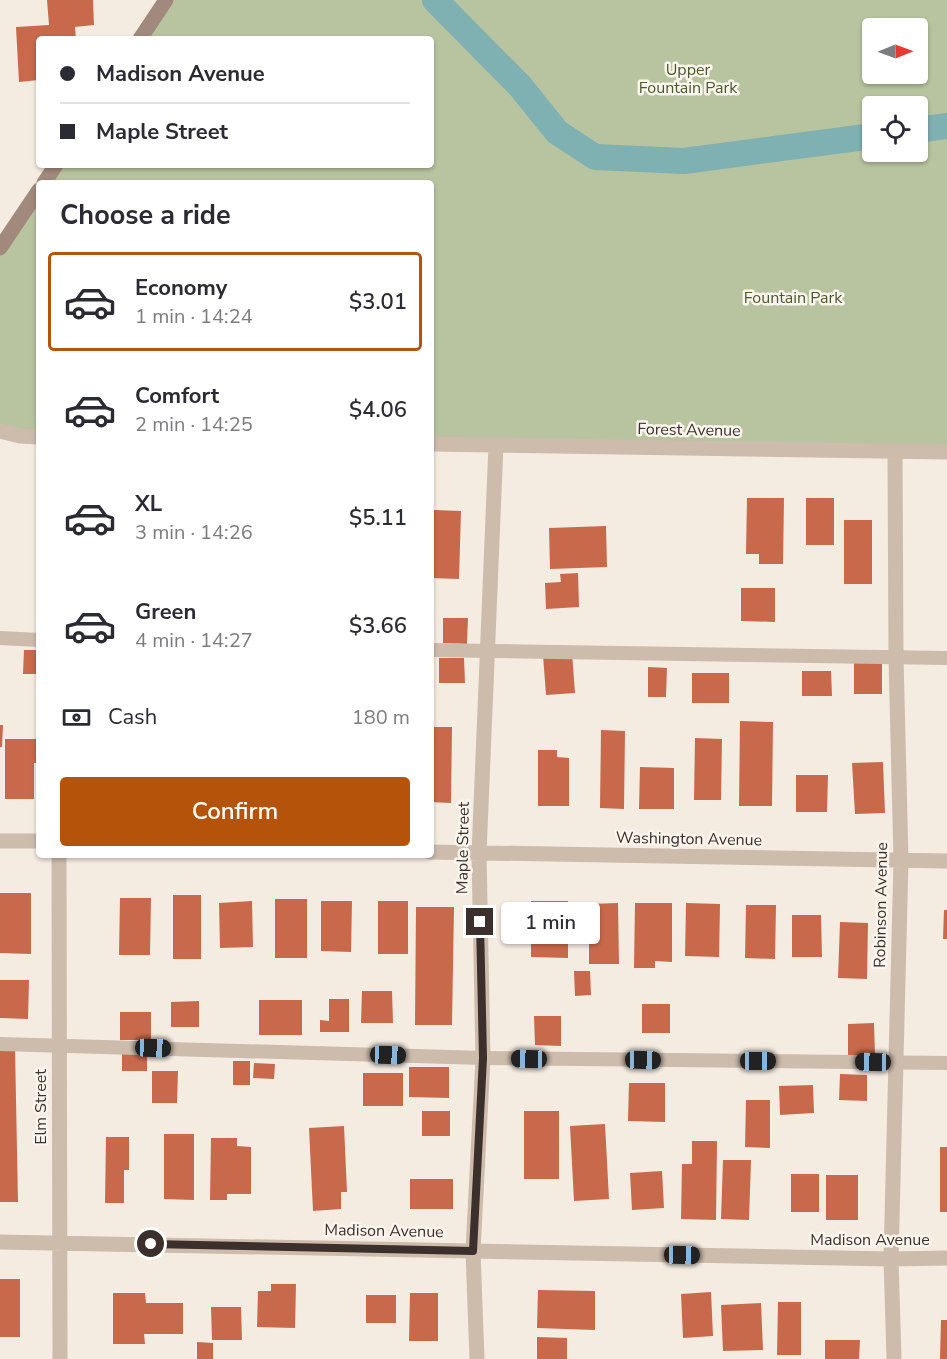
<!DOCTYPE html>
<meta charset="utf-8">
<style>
body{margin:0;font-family:"Nunito Sans",sans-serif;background:#f2f2f3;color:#2b2b33;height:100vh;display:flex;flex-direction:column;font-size:22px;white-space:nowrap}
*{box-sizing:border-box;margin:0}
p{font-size:20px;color:#7c7c81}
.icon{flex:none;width:33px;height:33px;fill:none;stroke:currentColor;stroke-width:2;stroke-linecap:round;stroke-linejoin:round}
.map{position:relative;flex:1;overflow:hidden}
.sheet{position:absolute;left:36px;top:180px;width:398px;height:678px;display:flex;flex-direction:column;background:#fff;border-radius:6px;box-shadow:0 2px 4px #0004}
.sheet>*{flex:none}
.banner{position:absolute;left:36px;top:36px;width:398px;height:132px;border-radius:6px;box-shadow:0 2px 4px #0004;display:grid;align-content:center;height:132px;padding:0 24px;background:#fff}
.needle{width:39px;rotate:89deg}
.fabs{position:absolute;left:862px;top:18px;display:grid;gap:12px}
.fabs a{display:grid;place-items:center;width:66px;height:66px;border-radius:6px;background:#fff;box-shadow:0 2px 4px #0004;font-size:30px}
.end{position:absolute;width:27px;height:27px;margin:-14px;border:8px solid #3b302b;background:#fff;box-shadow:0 0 0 3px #fff}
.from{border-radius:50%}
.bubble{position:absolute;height:42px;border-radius:6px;background:#fff;box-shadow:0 2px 4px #0004;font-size:20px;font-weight:600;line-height:42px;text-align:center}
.car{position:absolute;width:18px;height:36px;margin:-18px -9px;border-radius:8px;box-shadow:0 0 4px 2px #0007;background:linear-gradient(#222 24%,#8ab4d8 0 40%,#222 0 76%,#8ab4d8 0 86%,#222 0)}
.banner b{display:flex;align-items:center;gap:21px;height:57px;font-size:22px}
.banner b+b{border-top:2px solid #e1e1e2}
.banner i{width:15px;height:15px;background:#2b2b33}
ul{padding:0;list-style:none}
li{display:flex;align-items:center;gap:18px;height:99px;margin:0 12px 9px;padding:0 12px;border:3px solid transparent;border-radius:6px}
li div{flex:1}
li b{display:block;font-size:22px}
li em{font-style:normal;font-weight:600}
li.active{border-color:#b45309}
li>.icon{width:54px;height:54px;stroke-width:1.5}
h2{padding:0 24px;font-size:27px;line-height:72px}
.pay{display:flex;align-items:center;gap:15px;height:66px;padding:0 24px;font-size:22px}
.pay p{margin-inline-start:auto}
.primary-button{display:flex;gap:12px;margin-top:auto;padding:12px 24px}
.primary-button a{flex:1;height:69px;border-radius:6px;background:#b45309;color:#fff;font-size:24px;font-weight:600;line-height:69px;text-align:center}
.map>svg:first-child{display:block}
.green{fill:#b8c4a0;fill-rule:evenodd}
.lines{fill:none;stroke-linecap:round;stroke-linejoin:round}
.canal{stroke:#7fb0b2;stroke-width:26}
.building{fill:#c8694b}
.lane{stroke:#cdbbac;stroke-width:14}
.street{stroke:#cdbbac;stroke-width:15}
.secondary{stroke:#a18a7d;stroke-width:15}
.route{stroke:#3b302b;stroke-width:8}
.labels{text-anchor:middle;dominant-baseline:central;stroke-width:5;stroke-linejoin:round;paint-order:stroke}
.park-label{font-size:16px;fill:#4a5a2e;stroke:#fbf5ee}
.street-label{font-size:16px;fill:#3b302b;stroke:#fbf5ee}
</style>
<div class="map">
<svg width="947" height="1359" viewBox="0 0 947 1359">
<rect width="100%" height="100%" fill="#f4ebe1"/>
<path class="green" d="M166,0H947V452L431,444L430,183H44L56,165H430V39H140ZM873,28H918V74H873ZM873,106H918V152H873Z
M39,190V437L0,431V248Z"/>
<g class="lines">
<path class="canal" d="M435,0L520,86L557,132L595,157L684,161L873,136
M918,130L947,126"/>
</g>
<path class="building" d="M47,0H93L94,25L75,27L76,39H39V80L19,82L16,27L49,25Z
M747,498H784L783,564H759V554H746Z
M806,498H834V545H806Z
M434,510L461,511L459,579L430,578V519H433Z
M844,520H872V584H844Z
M606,526L607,567L550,569L549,528Z
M578,573L579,607L546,609L545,583L561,582L560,574Z
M741,588H775V622L741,621Z
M443,618H468L467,644L443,643Z
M24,650H39V674H23Z
M572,653L575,693L546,695L543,655Z
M439,658H464L465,683H439Z
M854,662H882V694H854Z
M648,667L667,668L666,697H648Z
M802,671H831L832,696H802Z
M692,673H729V703H692Z
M740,721L773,722L772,806H739Z
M0,725H3L2,747H0Z
M430,727H452L451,803L430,802Z
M601,730L625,731L624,809L600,808Z
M695,738L722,739L721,800H694Z
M5,739H39V763H34V799H5Z
M538,750H557V757L569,758V806H538Z
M883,762L885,813L855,814L852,763Z
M640,767L674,768V809H639Z
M796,775H828L827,812H796Z
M0,893H31V954L0,953Z
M173,895H201V959H173Z
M120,898H151L150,955H119Z
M275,899H307V958H275Z
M252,901L253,947L220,948L219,903Z
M321,901H352L351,952L321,951Z
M378,901H408V954H378Z
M531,901H568V958L531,957Z
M618,903L619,964H589V904Z
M635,903H672V962L655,961V968H634Z
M686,903L720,904L719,957L685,956Z
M746,905H776L775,959L745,958Z
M416,907H454L452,1025H415Z
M944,910H947V939H943Z
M792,915H821L822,957H792Z
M840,922L868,923L867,979L838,978Z
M574,971H590L591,995L575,996Z
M0,980H29L28,1019L0,1018Z
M362,991H392L393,1023H361Z
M329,999H349V1032H320V1020L329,1021Z
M259,1000H302V1035H259Z
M199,1001V1027H171V1002Z
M642,1004H670V1033H642Z
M120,1012H151V1040H120Z
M534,1016H561V1046L535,1045Z
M874,1023L875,1056L848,1057V1024Z
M0,1048H15L18,1202H0Z
M122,1052H147V1071H122Z
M233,1061H250V1085H233Z
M254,1063L275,1064L274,1079L253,1078Z
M409,1067H449V1098L409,1097Z
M152,1071H178L177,1103H152Z
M363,1073H403V1106H363Z
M840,1074L867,1075V1101L839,1100Z
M629,1083H665V1122L628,1121Z
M813,1085L814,1113L780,1115L779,1086Z
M746,1100H770V1148L745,1147Z
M422,1111H450V1136H422Z
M524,1111H559V1179H524Z
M605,1124L609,1199L574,1201L570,1126Z
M344,1126L347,1192H341V1209L313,1211L309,1128Z
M164,1134H194V1200L164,1199Z
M106,1137H129V1170H124V1203H105Z
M211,1138H237V1146L251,1147V1194H227V1200H210Z
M692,1141H717L716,1220L681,1219L682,1164H692Z
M940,1147H947V1212H940Z
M723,1160H751L749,1220L721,1219Z
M662,1171L664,1208L632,1210L630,1173Z
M791,1174H819V1212H791Z
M826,1175H858V1220H826Z
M410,1179H453V1209H410Z
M0,1279H20V1337H0Z
M271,1284H296L295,1328L257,1327L258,1291H271Z
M538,1290L595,1291V1330L537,1328Z
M711,1292L713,1336L683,1338L681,1294Z
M113,1293H145L146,1303H183V1334H144L145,1344H113Z
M410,1293H438V1341H409Z
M366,1295H396V1323H366Z
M778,1302H801V1355H777Z
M761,1303L763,1350L723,1351L721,1305Z
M211,1307H241L242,1340H212Z
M941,1320H947V1359H940Z
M537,1337L567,1338V1359H537Z
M825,1340H860L859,1359H825Z
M197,1342L213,1343V1359H197Z"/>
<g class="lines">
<path class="lane" d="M0,638L39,640
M430,650L947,658
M0,1044L483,1058L947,1063"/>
<path class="street" d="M0,431L20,436L39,437
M430,444L947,452
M0,841H39
M430,852L947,861
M59,855L60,1359
M0,1242L891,1259L947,1258
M477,1359L473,1251L483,1058L479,854L496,445
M894,1359L891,1259L901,860L896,657L895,452"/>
<path class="secondary" d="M140,39L166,0
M44,183L56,165
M0,248L39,190"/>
</g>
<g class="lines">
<path class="route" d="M151,1244L473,1251L483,1058L480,922"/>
</g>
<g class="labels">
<g class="park-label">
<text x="688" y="70">Upper<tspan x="688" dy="18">Fountain Park</tspan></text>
<text x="793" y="298">Fountain Park</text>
</g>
<g class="street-label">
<text transform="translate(689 430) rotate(1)">Forest Avenue</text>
<text transform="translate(689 839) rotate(1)">Washington Avenue</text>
<text transform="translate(463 848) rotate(-89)">Maple Street</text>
<text transform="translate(881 905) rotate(-89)">Robinson Avenue</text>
<text transform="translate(41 1107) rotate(-90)">Elm Street</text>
<text transform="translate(384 1231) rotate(1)">Madison Avenue</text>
<text x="870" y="1240">Madison Avenue</text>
</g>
</g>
</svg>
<div class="fabs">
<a><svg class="needle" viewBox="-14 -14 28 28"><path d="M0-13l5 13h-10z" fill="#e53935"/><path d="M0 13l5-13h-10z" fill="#7c7c81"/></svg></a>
<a><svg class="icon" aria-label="locate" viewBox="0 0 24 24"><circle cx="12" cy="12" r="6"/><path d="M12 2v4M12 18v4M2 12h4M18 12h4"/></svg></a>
</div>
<i class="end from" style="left:151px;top:1244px"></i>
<i class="end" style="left:480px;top:922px"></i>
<div class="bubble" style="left:501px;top:902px;width:99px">1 min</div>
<i class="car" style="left:153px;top:1048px;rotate:92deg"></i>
<i class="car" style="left:388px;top:1055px;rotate:92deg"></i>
<i class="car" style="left:529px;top:1059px;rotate:271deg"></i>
<i class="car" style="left:643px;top:1060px;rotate:91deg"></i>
<i class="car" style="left:758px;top:1061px;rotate:90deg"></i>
<i class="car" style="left:873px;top:1062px;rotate:271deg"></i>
<i class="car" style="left:682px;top:1255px;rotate:91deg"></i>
<div class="banner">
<b><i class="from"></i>Madison Avenue</b>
<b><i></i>Maple Street</b>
</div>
<section class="sheet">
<h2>Choose a ride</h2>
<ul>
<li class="active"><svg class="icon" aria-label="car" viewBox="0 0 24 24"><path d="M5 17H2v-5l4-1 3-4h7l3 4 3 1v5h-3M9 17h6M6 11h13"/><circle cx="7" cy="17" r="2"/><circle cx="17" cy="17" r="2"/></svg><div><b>Economy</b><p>1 min · 14:24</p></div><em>$3.01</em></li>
<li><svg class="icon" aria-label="car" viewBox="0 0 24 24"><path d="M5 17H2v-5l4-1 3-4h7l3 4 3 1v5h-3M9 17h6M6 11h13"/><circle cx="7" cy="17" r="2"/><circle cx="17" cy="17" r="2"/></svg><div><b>Comfort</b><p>2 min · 14:25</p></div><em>$4.06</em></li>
<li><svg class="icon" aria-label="car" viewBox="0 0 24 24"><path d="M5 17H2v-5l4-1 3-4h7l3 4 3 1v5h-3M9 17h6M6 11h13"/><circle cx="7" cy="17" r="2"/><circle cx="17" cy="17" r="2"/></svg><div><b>XL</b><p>3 min · 14:26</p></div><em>$5.11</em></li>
<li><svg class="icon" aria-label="car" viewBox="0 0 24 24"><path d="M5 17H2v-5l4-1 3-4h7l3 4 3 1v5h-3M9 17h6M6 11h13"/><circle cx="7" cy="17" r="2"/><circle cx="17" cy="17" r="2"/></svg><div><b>Green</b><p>4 min · 14:27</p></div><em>$3.66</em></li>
</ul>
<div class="pay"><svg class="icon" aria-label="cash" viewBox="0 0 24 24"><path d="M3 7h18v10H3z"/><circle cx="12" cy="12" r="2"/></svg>Cash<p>180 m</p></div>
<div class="primary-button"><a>Confirm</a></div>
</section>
</div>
